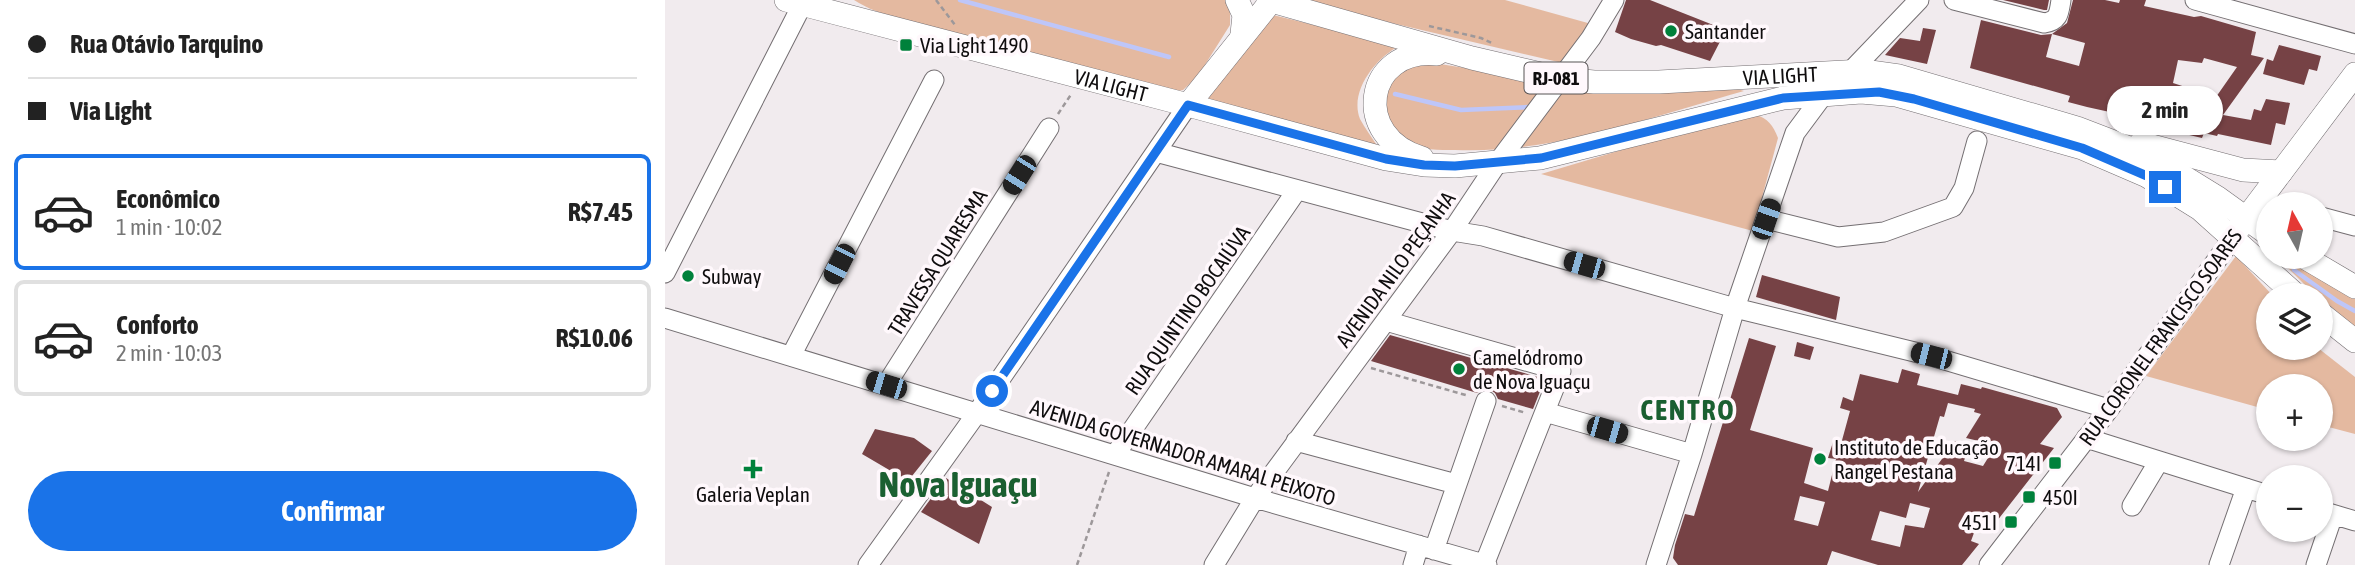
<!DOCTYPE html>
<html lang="pt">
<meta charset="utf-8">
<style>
body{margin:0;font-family:"Asap Condensed",sans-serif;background:#f6f6f6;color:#222;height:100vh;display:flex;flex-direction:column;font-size:26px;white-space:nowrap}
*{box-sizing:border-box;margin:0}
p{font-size:23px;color:#767676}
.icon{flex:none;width:38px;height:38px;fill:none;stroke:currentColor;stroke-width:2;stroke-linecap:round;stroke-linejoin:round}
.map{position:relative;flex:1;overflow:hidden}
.side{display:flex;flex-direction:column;background:#fff;width:665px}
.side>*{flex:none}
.guide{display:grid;align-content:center;height:154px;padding:0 28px;background:#fff}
.needle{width:46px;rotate:352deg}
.controls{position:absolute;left:1591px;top:192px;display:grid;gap:14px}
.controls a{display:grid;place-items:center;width:77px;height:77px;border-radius:50%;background:#fff;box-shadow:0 2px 5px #0004;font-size:35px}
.end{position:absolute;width:32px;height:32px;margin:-16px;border:9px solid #1a73e8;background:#fff;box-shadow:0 0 0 4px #fff}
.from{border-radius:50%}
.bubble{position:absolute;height:49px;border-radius:24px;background:#fff;box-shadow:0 2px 5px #0004;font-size:23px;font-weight:700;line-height:49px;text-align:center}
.car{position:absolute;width:21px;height:42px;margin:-21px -10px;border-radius:9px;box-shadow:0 0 5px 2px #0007;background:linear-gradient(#222 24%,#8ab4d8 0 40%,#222 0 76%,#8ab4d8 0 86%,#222 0)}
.guide b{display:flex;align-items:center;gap:24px;height:66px;font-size:26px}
.guide b+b{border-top:2px solid #e0e0e0}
.guide i{width:18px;height:18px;background:#222}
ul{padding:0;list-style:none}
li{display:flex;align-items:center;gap:21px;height:116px;margin:0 14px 10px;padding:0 14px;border:4px solid #e0e0e0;border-radius:10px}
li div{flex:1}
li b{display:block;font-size:26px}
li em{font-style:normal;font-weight:700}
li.current{border-color:#1a73e8}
li>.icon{width:63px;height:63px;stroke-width:1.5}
.button{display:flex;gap:14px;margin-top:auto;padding:14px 28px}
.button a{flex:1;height:80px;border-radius:42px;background:#1a73e8;color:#fff;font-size:28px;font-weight:700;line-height:80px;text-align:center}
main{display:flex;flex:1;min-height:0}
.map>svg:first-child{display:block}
.green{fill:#e4b9a0}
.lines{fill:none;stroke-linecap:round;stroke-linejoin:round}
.stream{stroke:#bec6f9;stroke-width:4.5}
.building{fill:#764245;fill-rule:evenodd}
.minor-casing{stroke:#746f72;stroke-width:21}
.major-casing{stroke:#746f72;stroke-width:24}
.path{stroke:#9d989a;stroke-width:2.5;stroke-dasharray:5 3.5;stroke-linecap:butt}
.minor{stroke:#fff;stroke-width:19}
.major{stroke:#fff;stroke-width:23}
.route{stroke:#1a73e8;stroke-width:9}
.poi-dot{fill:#00813b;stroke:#fff8fc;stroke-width:2.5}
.labels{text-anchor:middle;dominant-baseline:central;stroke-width:7;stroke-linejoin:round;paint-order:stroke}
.shield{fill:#fff8fc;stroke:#575455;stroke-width:2}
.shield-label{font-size:19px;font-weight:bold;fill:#0f0d0e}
.poi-label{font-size:21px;fill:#0f0d0e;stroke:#fff8fc;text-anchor:start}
.street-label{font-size:21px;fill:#0f0d0e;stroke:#fff8fc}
.district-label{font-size:28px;font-weight:bold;letter-spacing:2px;fill:#1b5f31;stroke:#fff8fc}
.town-label{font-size:35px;font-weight:bold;fill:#1b5f31;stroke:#fff8fc}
</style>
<main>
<section class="side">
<div class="guide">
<b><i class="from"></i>Rua Otávio Tarquino</b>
<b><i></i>Via Light</b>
</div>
<ul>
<li class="current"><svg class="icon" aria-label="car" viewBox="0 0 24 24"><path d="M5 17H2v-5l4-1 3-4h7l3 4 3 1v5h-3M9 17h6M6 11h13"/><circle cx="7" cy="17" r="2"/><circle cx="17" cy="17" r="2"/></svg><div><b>Econômico</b><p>1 min · 10:02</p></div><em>R$7.45</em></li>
<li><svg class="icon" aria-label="car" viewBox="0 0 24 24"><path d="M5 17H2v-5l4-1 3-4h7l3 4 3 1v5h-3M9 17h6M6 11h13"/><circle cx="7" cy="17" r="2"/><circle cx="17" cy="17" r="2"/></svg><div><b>Conforto</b><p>2 min · 10:03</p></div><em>R$10.06</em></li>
</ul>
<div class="button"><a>Confirmar</a></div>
</section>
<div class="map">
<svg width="1690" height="565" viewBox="0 0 1690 565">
<rect width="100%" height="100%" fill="#f1ebee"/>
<path class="green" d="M189,0H560L565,6V25L533,76L518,90L507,92C431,72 355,52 280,31C251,22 215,17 189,0Z
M629,0H840L930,25L902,64Z
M604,14L734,46C711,58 684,91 695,119C700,128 707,138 713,147L533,100Z
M756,61L800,68L1066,87L1079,91C986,117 888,154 790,150C774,150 757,150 742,144C735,140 728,131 723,125L720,84L729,72Z
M1090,114C1103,119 1108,125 1113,138L1088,231L876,174L1074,115Z
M1571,256L1608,296H1603V348H1653L1690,377V434L1656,425V387H1603V410L1481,376Z
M1623,258L1690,295V328L1656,300V296H1651L1619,264Z"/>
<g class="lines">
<path class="stream" d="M295,0L504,57
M730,94L796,110L864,107
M1629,270L1672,301L1690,311"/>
</g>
<path class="building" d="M961,0H985L1061,30L1045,61L996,45L991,46L966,39L950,32Z
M1338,0H1384L1382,10H1379Z
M1408,0H1440L1454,3L1455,0H1481L1479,6L1529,17L1536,16L1591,32L1586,55L1599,58L1558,115L1586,120L1589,109L1596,111L1601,99L1625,103L1620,125L1611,123L1606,145L1553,134L1552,136L1539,133L1537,138L1520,134L1522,125L1482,115L1481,120L1422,107L1403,102L1405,96L1305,68L1316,20L1376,35L1387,34L1381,57L1414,66L1420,43L1387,34L1402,23ZM1539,58L1572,67L1551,97L1508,83L1513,60L1537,63Z
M1258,28L1271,30L1262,64L1220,55L1235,38L1255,41Z
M1614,45L1656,56L1652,71L1644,69L1639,85L1598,74L1602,59L1608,61Z
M1097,275L1175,297L1171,320L1091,297Z
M725,335L880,379L868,409L833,399L830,393L824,389H818L812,393L706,361Z
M1084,338L1111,346L1085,430L1148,448L1139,483L1163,491L1171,459L1163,458L1168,442L1176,444L1185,411L1175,408L1178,397L1188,401L1195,374L1233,383L1237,369L1255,374L1252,385L1293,395L1296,384L1316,389L1317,387L1392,408L1397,417L1375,444L1389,448L1328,526L1313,522L1306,541L1314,544L1297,565H1213L1167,551L1162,565H1013L1008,558L1010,545L1020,514L1029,516ZM1283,403L1310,409L1309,412L1316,414L1301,438L1331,445L1318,466L1299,461L1303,449L1290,441L1253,492L1275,416L1279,417ZM1135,496L1160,502L1153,526L1129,520ZM1245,503L1265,508L1259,528L1240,525L1235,547L1206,540L1215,511L1241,518Z
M1132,342L1149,347L1145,360L1129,356Z
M210,429L249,438L267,451L243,481L197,454Z
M281,478L327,507L314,544L256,512Z"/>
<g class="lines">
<defs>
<path id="minor" d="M1289,0L1379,23C1394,21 1394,13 1396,0
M1530,0L1690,44
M491,152L787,231L818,236L1070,308L1266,356L1444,409
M1656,217L1690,226
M1101,219L1173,237L1219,232L1288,207L1299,188L1312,141
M0,273L137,5
M0,318L590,498L822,565
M721,321L896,371L819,565
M126,356L269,80
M221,385L384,128
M880,412L1027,454
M1421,438L1603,495
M631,441L791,484
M450,455L632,190
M1467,506L1494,461
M1657,511L1690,521
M769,550L821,401
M203,565L312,413L523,105
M549,565L590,498L787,231L833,162L926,38L949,0
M748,565L754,545
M991,565L1027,454L1070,308L1130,133L1159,94L1185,72L1254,0
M1324,565L1444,409L1567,239
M1554,565L1581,488
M1651,565L1668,515"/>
<g id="major">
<path id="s1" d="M121,0L523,105L721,159L759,165L790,166L875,158L1118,98L1196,92L1231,95L1417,148L1482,176L1535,209L1632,296"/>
<path d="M572,0L579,15L577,34"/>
<path id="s2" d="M603,0L807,58L897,79L929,82H994L1198,71L1234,76L1412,128L1485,156L1553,198L1603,234"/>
<path d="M523,105L607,0"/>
<path d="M1476,143L1578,170L1616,172"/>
<path d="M757,158C686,138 699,47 772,54"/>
<path d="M1574,228L1690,74"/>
<path d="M1639,257L1690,287"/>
<path d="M1656,314L1690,341"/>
</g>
</defs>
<use href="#minor" class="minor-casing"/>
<use href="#major" class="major-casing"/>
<path class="path" d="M271,0L290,25
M764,26L816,38L829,44
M393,114L407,93
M706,368L804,396
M837,406L861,413
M412,565L444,472"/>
<use href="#minor" class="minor"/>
<use href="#major" class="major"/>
</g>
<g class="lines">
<path class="route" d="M327,391L523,105L721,159L759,165L790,166L876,158L1118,98L1214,92L1249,99L1417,148L1482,176L1500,187"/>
</g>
<g class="poi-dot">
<circle cx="1006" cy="31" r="7"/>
<rect x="234" y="38" width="14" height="14" rx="3.5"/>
<circle cx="23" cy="276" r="7"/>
<circle cx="794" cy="369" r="7"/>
<circle cx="1155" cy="459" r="7"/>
<rect x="1383" y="456" width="14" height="14" rx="3.5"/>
<path d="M84.5 458.5h7v7h7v7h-7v7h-7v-7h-7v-7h7z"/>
<rect x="1357" y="490" width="14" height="14" rx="3.5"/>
<rect x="1339" y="515" width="14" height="14" rx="3.5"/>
</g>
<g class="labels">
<rect class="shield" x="859.5" y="62.5" width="63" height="31" rx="5"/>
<g class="shield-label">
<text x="891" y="78">RJ-081</text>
</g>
<g class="poi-label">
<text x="1020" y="31">Santander</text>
<text x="255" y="45">Via Light 1490</text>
<text x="37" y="276">Subway</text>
<text x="808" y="357">Camelódromo<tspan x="808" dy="24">de Nova Iguaçu</tspan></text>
<text x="1169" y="447">Instituto de Educação<tspan x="1169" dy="24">Rangel Pestana</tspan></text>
<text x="1376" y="463" text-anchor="end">714I</text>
<text x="88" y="494" text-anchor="middle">Galeria Veplan</text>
<text x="1378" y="497">450I</text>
<text x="1332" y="522" text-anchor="end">451I</text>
</g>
<g class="street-label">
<text stroke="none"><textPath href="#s2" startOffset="523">VIA LIGHT</textPath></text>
<text stroke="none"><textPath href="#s1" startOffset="336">VIA LIGHT</textPath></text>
<text transform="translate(272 262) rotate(-58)">TRAVESSA QUARESMA</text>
<text transform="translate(730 269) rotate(-54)">AVENIDA NILO PEÇANHA</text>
<text transform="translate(522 310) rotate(-55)">RUA QUINTINO BOCAIÚVA</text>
<text transform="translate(1495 337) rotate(-54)">RUA CORONEL FRANCISCO SOARES</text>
<text transform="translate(518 452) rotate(17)">AVENIDA GOVERNADOR AMARAL PEIXOTO</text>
</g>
<g class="district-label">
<text x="1023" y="410">CENTRO</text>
</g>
<g class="town-label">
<text x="293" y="484">Nova Iguaçu</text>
</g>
</g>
</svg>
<div class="controls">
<a><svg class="needle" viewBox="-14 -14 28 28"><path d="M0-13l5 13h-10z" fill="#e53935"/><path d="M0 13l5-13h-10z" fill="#767676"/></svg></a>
<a><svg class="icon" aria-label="layers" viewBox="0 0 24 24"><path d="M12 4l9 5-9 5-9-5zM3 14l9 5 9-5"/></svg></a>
<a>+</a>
<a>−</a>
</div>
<i class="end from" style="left:327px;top:391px"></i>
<i class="end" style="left:1500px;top:187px"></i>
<div class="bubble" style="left:1442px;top:86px;width:116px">2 min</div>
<i class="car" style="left:354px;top:175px;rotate:212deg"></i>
<i class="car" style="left:1101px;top:219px;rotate:19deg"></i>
<i class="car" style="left:174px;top:264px;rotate:207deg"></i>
<i class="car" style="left:919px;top:265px;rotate:286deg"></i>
<i class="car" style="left:1266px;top:356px;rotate:284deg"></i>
<i class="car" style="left:221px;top:385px;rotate:287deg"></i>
<i class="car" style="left:942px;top:430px;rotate:106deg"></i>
</div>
</main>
